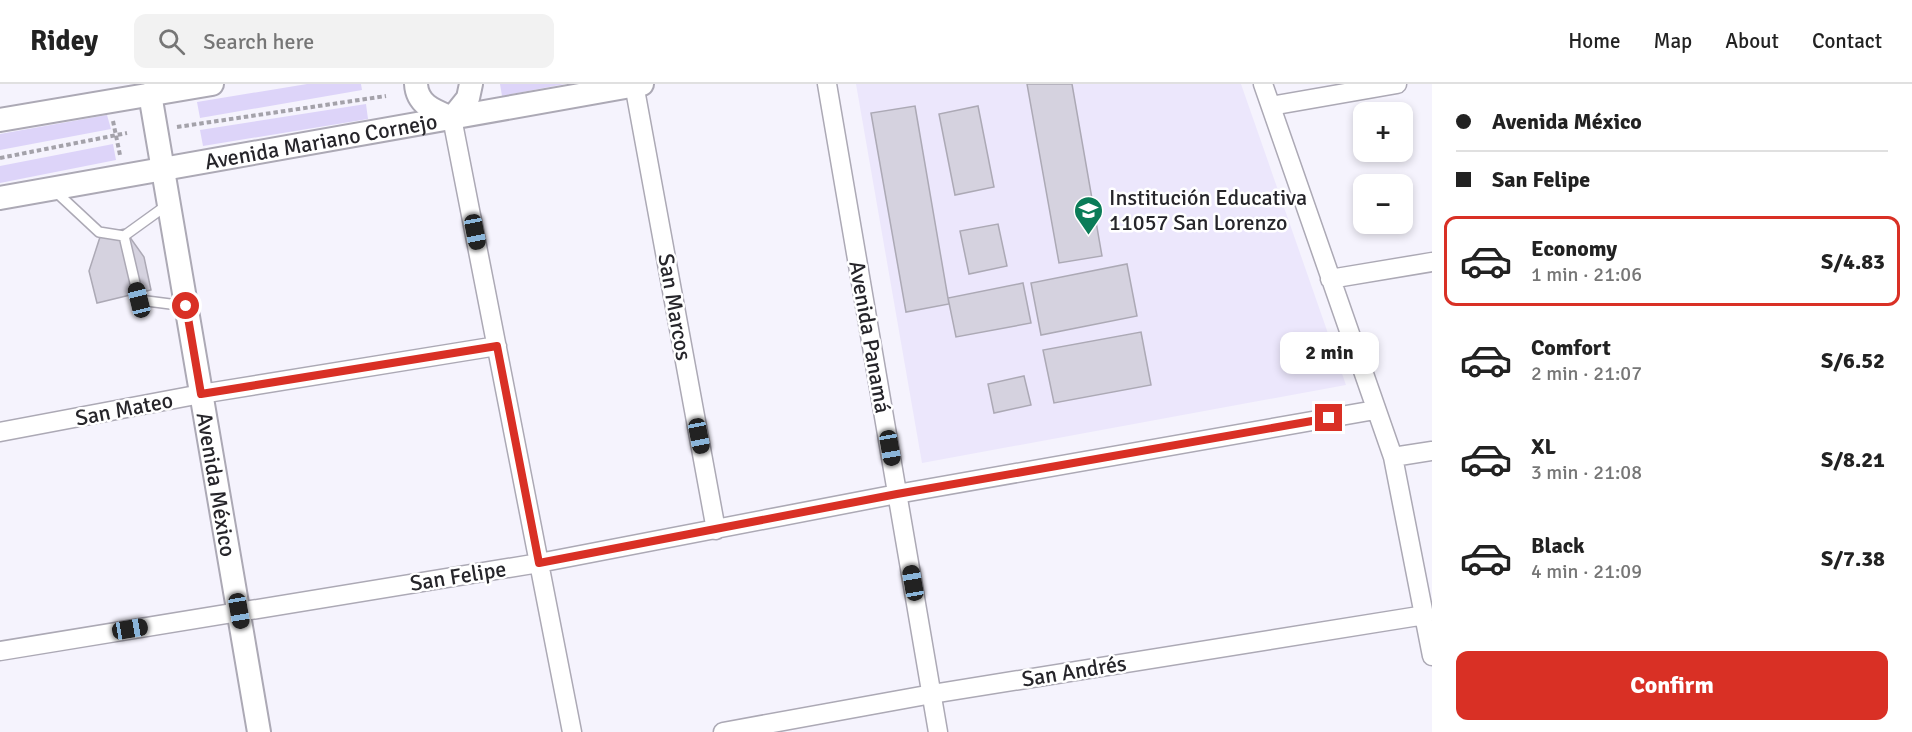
<!DOCTYPE html>
<meta charset="utf-8">
<style>
body{margin:0;font-family:Signika,sans-serif;background:#f2f2f2;color:#222;height:100vh;display:flex;flex-direction:column;font-size:22px;white-space:nowrap}
*{box-sizing:border-box;margin:0}
p{font-size:20px;color:#767676}
.icon{flex:none;width:33px;height:33px;fill:none;stroke:currentColor;stroke-width:2;stroke-linecap:round;stroke-linejoin:round}
.map{position:relative;flex:1;overflow:hidden}
.drawer{display:flex;flex-direction:column;background:#fff;width:480px}
.drawer>*{flex:none}
.top-card{display:grid;align-content:center;height:132px;padding:0 24px;background:#fff}
.controls{position:absolute;left:1353px;top:18px;display:grid;gap:12px}
.controls a{display:grid;place-items:center;width:60px;height:60px;border-radius:12px;background:#fff;box-shadow:0 3px 9px #0003;font-size:30px}
.end{position:absolute;width:27px;height:27px;margin:-14px;border:8px solid #d93025;background:#fff;box-shadow:0 0 0 3px #fff}
.from{border-radius:50%}
.bubble{position:absolute;height:42px;border-radius:12px;background:#fff;box-shadow:0 3px 9px #0003;font-size:20px;font-weight:700;line-height:42px;text-align:center}
.car{position:absolute;width:18px;height:36px;margin:-18px -9px;border-radius:8px;box-shadow:0 0 4px 2px #0007;background:linear-gradient(#222 24%,#8ab4d8 0 40%,#222 0 76%,#8ab4d8 0 86%,#222 0)}
.top-card b{display:flex;align-items:center;gap:21px;height:57px;font-size:22px}
.top-card b+b{border-top:2px solid #e0e0e0}
.top-card i{width:15px;height:15px;background:#222}
ul{padding:0;list-style:none}
li{display:flex;align-items:center;gap:18px;height:90px;margin:0 12px 9px;padding:0 12px;border:3px solid transparent;border-radius:12px}
li div{flex:1}
li b{display:block;font-size:22px}
li em{font-style:normal;font-weight:700}
li.current{border-color:#d93025}
li>.icon{width:54px;height:54px;stroke-width:1.5}
.button{display:flex;gap:12px;margin-top:auto;padding:12px 24px}
.button a{flex:1;height:69px;border-radius:12px;background:#d93025;color:#fff;font-size:24px;font-weight:700;line-height:69px;text-align:center}
header{display:flex;align-items:center;gap:36px;box-sizing:border-box;height:84px;padding:0 30px;background:#fff;border-bottom:2px solid #e0e0e0}
header strong{font-size:28px}
nav{display:flex;gap:33px;margin-inline-start:auto;font-size:21px}
.search{width:420px;height:54px;background:#f2f2f2;display:flex;align-items:center;gap:15px;box-sizing:border-box;padding:0 21px;border-radius:12px;color:#767676;font-size:22px}
main{display:flex;flex:1;min-height:0}
.map>svg:first-child{display:block}
.built{fill:#ece7fc}
.green{fill:#ddd4f9}
.building{fill:#d5d2df;stroke:#aca9b5;stroke-width:1.5}
.lines{fill:none;stroke-linecap:round;stroke-linejoin:round}
.service-casing{stroke:#aca9b5;stroke-width:12}
.minor-casing{stroke:#aca9b5;stroke-width:21}
.tertiary-casing{stroke:#aca9b5;stroke-width:26}
.path{stroke:#a4a2aa;stroke-width:4;stroke-dasharray:4.5 3;stroke-linecap:butt}
.service{stroke:#fff;stroke-width:9}
.minor{stroke:#fff;stroke-width:18}
.tertiary{stroke:#fff;stroke-width:22}
.route{stroke:#d93025;stroke-width:8}
.labels{text-anchor:middle;dominant-baseline:central;stroke-width:5;stroke-linejoin:round;paint-order:stroke}
.street-label{font-size:22px;fill:#26252a;stroke:#fff}
.poi-label{font-size:22px;fill:#26252a;stroke:#fff;text-anchor:start}
</style>
<header>
<strong>Ridey</strong>
<div class="search"><svg class="icon" aria-label="search" viewBox="0 0 24 24"><circle cx="10" cy="10" r="6"/><path d="M15 15l6 6"/></svg>Search here</div>
<nav><a>Home</a><a>Map</a><a>About</a><a>Contact</a></nav>
</header>
<main>
<div class="map">
<svg width="1432" height="648" viewBox="0 0 1432 648">
<rect width="100%" height="100%" fill="#f5f3fd"/>
<path class="built" d="M856,0H1241L1346,301L922,379Z"/>
<path class="green" d="M307,0H361L362,6L200,34L197,18Z
M500,0H565L502,12Z
M366,20L368,35L203,62L200,46Z
M107,31L111,45L0,66V50Z
M113,60L116,76L0,99V82Z"/>
<path class="building" d="M1027,0H1072L1102,172L1059,179Z
M915,22L949,220L906,228L871,29Z
M978,22L994,103L955,111L939,30Z
M998,140L1007,182L969,190L960,147Z
M124,145L144,173L151,206L97,219L89,187L101,150Z
M1127,180L1137,232L1041,251L1031,199Z
M1023,199L1031,239L956,253L948,214Z
M1141,248L1151,301L1054,319L1043,266Z
M1024,292L1031,321L994,329L988,300Z"/>
<g class="lines">
<defs>
<path id="service" d="M55,107L99,148L124,152
M167,121L124,152L139,216L186,222"/>
<path id="minor" d="M634,0L716,446
M827,0L938,648
M1263,0L1393,373L1432,572
M1271,22L1397,0
M452,34L572,648
M1330,195L1432,178
M0,348L201,310L497,262
M1393,373L1432,367
M0,567L539,479L897,410L1375,326
M723,648L932,610L1425,531"/>
<g id="tertiary">
<path d="M416,0C417,21 435,27 452,34L468,14L471,0"/>
<path id="s1" d="M150,10L259,648"/>
<path d="M0,36L212,0"/>
<path id="s2" d="M0,114L642,0"/>
</g>
</defs>
<use href="#service" class="service-casing"/>
<use href="#minor" class="minor-casing"/>
<use href="#tertiary" class="tertiary-casing"/>
<path class="path" d="M113,37L120,71
M177,43L386,12
M0,74L127,49"/>
<use href="#service" class="service"/>
<use href="#minor" class="minor"/>
<use href="#tertiary" class="tertiary"/>
</g>
<g class="lines">
<path class="route" d="M186,222L201,310L497,262L539,479L897,410L1329,334"/>
</g>
<defs>
<symbol id="school-pin" viewBox="-11 -11 22 30"><path d="M0 17L-7.5 6A9.5 9.5 0 1 1 7.5 6Z" fill="#0b7c58" stroke="#fff"/><path d="M0-5L7-2L0 1L-7-2ZM-4 1L0 2.5L4 1V4Q0 6-4 4Z" fill="#fff"/></symbol>
</defs>
<g fill-rule="evenodd">
<use href="#school-pin" x="1072" y="110" width="33" height="45"/>
</g>
<g class="labels">
<g class="street-label">
<text stroke="none"><textPath href="#s2" startOffset="326">Avenida Mariano Cornejo</textPath></text>
<text transform="translate(675 223) rotate(80)">San Marcos</text>
<text transform="translate(870 253) rotate(80)">Avenida Panamá</text>
<text transform="translate(124 325) rotate(-11)">San Mateo</text>
<text stroke="none"><textPath href="#s1" startOffset="396">Avenida México</textPath></text>
<text transform="translate(458 492) rotate(-9)">San Felipe</text>
<text transform="translate(1074 587) rotate(-9)">San Andrés</text>
</g>
<g class="poi-label">
<text x="1109" y="113">Institución Educativa<tspan x="1109" dy="25">11057 San Lorenzo</tspan></text>
</g>
</g>
</svg>
<div class="controls">
<a>+</a>
<a>−</a>
</div>
<i class="end from" style="left:186px;top:222px"></i>
<i class="end" style="left:1329px;top:334px"></i>
<div class="bubble" style="left:1280px;top:248px;width:99px">2 min</div>
<i class="car" style="left:475px;top:148px;rotate:169deg"></i>
<i class="car" style="left:139px;top:216px;rotate:346deg"></i>
<i class="car" style="left:699px;top:352px;rotate:169deg"></i>
<i class="car" style="left:890px;top:364px;rotate:170deg"></i>
<i class="car" style="left:913px;top:499px;rotate:350deg"></i>
<i class="car" style="left:239px;top:527px;rotate:170deg"></i>
<i class="car" style="left:130px;top:545px;rotate:81deg"></i>
</div>
<section class="drawer">
<div class="top-card">
<b><i class="from"></i>Avenida México</b>
<b><i></i>San Felipe</b>
</div>
<ul>
<li class="current"><svg class="icon" aria-label="car" viewBox="0 0 24 24"><path d="M5 17H2v-5l4-1 3-4h7l3 4 3 1v5h-3M9 17h6M6 11h13"/><circle cx="7" cy="17" r="2"/><circle cx="17" cy="17" r="2"/></svg><div><b>Economy</b><p>1 min · 21:06</p></div><em>S/4.83</em></li>
<li><svg class="icon" aria-label="car" viewBox="0 0 24 24"><path d="M5 17H2v-5l4-1 3-4h7l3 4 3 1v5h-3M9 17h6M6 11h13"/><circle cx="7" cy="17" r="2"/><circle cx="17" cy="17" r="2"/></svg><div><b>Comfort</b><p>2 min · 21:07</p></div><em>S/6.52</em></li>
<li><svg class="icon" aria-label="car" viewBox="0 0 24 24"><path d="M5 17H2v-5l4-1 3-4h7l3 4 3 1v5h-3M9 17h6M6 11h13"/><circle cx="7" cy="17" r="2"/><circle cx="17" cy="17" r="2"/></svg><div><b>XL</b><p>3 min · 21:08</p></div><em>S/8.21</em></li>
<li><svg class="icon" aria-label="car" viewBox="0 0 24 24"><path d="M5 17H2v-5l4-1 3-4h7l3 4 3 1v5h-3M9 17h6M6 11h13"/><circle cx="7" cy="17" r="2"/><circle cx="17" cy="17" r="2"/></svg><div><b>Black</b><p>4 min · 21:09</p></div><em>S/7.38</em></li>
</ul>
<div class="button"><a>Confirm</a></div>
</section>
</main>
